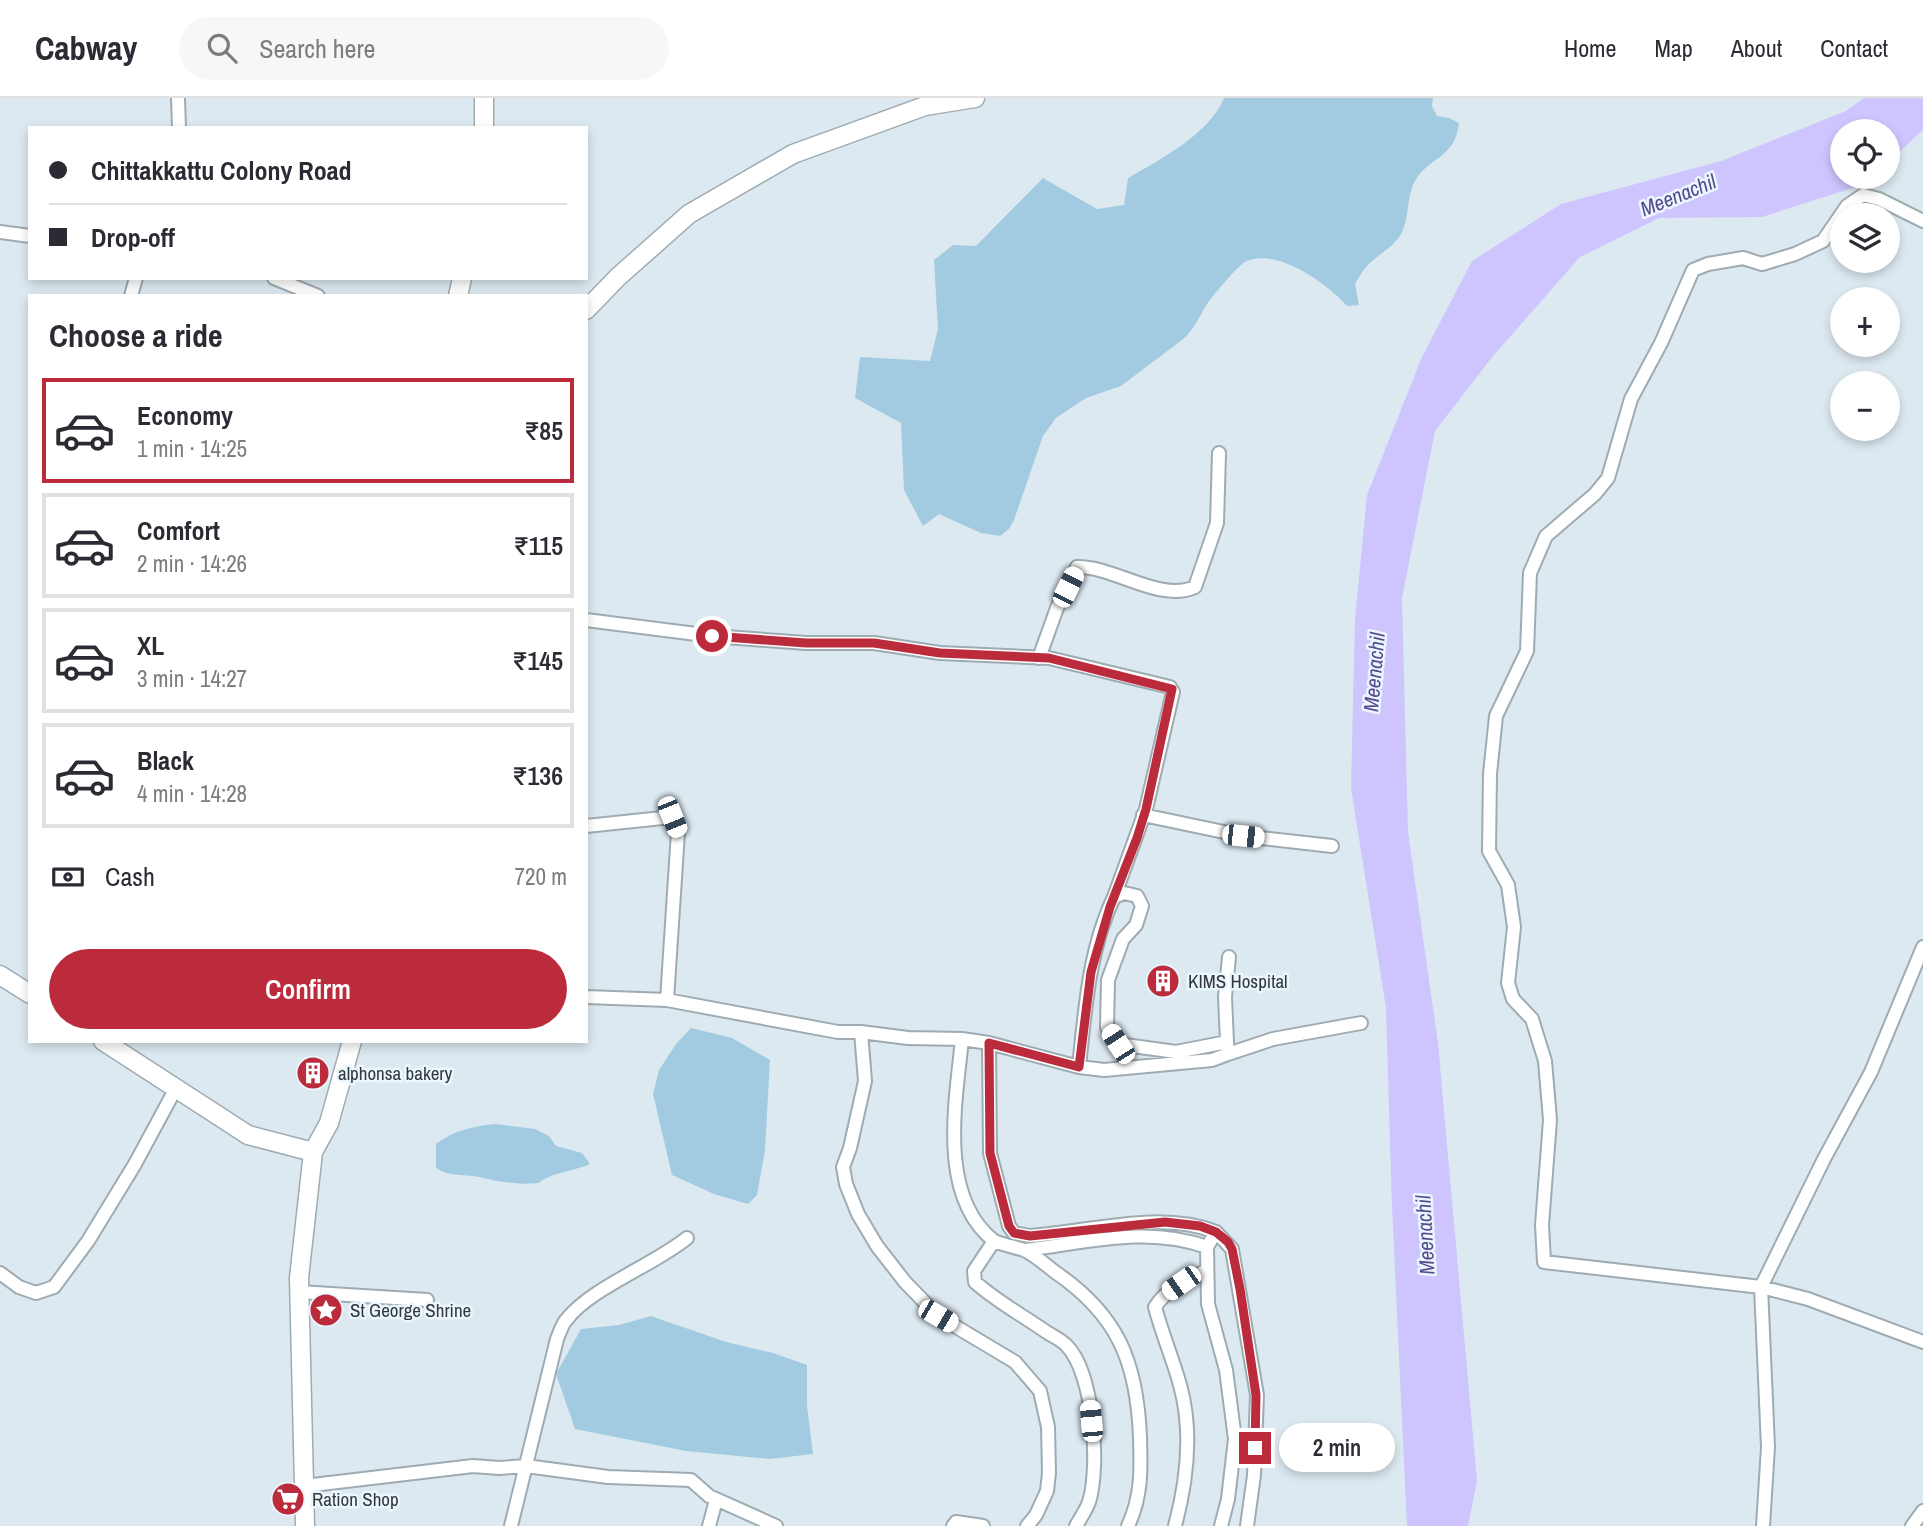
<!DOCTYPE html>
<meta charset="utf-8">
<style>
body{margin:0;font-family:"Archivo Narrow",sans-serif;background:#f7f7f7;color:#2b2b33;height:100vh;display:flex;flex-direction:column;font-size:26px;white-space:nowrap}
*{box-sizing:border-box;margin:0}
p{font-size:23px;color:#7c7c81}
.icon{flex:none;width:38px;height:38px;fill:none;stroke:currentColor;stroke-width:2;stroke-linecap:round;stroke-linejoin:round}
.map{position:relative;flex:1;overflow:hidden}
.sheet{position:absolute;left:28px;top:196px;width:560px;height:749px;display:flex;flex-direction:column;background:#fff;border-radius:0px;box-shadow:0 4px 10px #0003}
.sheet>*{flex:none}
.banner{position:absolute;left:28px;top:28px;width:560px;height:154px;border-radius:0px;box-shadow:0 4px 10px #0003;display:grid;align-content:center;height:154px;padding:0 21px;background:#fff}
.fabs{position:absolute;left:1830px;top:21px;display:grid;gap:14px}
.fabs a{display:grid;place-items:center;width:70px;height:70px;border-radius:50%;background:#fff;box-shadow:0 4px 10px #0003;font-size:35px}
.end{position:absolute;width:32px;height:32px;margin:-16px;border:9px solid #bb2b3c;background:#fff;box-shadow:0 0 0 4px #fff}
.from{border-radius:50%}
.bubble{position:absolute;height:49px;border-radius:24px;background:#fff;box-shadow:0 4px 10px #0003;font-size:23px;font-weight:600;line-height:49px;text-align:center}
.car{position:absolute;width:21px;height:42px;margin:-21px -10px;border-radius:9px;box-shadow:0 0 5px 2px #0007;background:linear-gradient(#fff 24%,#345 0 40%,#fff 0 76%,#345 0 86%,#fff 0)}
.banner b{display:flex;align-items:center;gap:24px;height:66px;font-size:26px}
.banner b+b{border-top:2px solid #e1e1e2}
.banner i{width:18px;height:18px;background:#2b2b33}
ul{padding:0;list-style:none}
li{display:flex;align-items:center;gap:21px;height:105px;margin:0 14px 10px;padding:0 7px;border:4px solid #e1e1e2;border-radius:0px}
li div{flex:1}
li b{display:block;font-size:26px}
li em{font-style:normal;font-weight:600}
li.active{border-color:#bb2b3c}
li>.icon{width:63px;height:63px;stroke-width:1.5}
h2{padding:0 21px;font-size:32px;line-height:84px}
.pay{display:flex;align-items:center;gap:18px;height:77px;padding:0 21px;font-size:26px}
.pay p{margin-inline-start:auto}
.cta{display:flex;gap:14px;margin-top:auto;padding:14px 21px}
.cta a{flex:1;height:80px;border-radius:42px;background:#bb2b3c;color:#fff;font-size:28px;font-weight:600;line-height:80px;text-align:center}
header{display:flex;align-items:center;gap:42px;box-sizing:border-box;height:98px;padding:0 35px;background:#fff;border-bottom:2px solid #e1e1e2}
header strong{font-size:33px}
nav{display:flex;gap:38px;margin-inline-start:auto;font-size:24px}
.search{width:490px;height:63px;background:#f7f7f7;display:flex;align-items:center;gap:18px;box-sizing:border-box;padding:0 24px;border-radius:38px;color:#7c7c81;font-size:26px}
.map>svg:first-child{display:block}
.green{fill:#a2cbe2}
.water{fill:#cec5fe}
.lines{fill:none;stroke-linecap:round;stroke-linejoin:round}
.street-casing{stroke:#9fabb2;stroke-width:16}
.secondary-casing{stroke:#9fabb2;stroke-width:21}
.street{stroke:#fff;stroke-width:12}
.secondary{stroke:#fff;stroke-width:18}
.route{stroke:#bb2b3c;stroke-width:9}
.labels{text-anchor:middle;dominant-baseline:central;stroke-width:5;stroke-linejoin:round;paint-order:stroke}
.poi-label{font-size:19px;fill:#34383b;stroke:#eaf7fe;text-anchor:start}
.water-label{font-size:21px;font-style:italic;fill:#594a8e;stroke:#eaf7fe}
</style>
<header>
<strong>Cabway</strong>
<div class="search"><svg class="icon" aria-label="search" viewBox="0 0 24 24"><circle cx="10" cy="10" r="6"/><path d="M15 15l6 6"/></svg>Search here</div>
<nav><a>Home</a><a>Map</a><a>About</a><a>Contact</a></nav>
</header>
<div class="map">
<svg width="1923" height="1428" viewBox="0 0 1923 1428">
<rect width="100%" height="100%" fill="#dde9f1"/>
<path class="green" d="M1224,0H1433L1432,8L1437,18L1449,20L1459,25C1454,64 1427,57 1413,87C1407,101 1409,119 1402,134C1395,149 1378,156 1367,168C1362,173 1359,180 1355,186L1359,207L1347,208C1328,186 1278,150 1247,163C1238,167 1220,190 1213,198C1201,212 1197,230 1182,242L1121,288L1086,300L1056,320L1043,338L1014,422L1009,431L1000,438L981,435L939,416L923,428L904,392L901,325L855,300L860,259L930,263L938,231L934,162L953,147L976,148L1043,80L1097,111L1124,107L1128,80C1160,62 1210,35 1224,0Z
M691,930L732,940L770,962L765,1052L757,1097L748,1106L714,1096L672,1077L653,996L659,972L676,946Z
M496,1026L535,1031L549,1038L556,1048L582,1055L590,1066C575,1073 549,1075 539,1085C517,1087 500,1084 479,1079C464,1076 448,1079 436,1070V1046C454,1032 475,1028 496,1026Z
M651,1218L726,1244L773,1255L807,1267V1308L813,1356L770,1361L686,1353L575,1331L556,1276L581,1231L619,1227Z"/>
<path class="water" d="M1864,0H1923V32L1888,64V33H1843V79H1872L1865,86L1762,119L1659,120L1580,159L1493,258L1435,333L1402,500L1408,734L1438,945L1477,1383L1468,1428H1407L1392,1109L1386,910L1351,690L1355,521L1367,397L1422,259L1472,163L1561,106L1721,63L1846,13Z"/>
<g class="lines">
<defs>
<path id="street" d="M178,0L179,30
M1923,123L1879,101L1863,97L1847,108L1823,143L1795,156L1762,166L1743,160L1708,166L1693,172L1661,245L1631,301L1608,380L1595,396L1546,438L1530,475L1527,553L1496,618L1490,676L1489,753L1508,787L1514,829L1508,885L1513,901L1532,921L1545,963L1550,1022L1542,1127L1544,1164L1761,1189L1808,1201L1923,1244
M0,134L30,138
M274,180L318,198
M131,198L136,180
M586,522L712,538L806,545H874L940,555L1049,560L1170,589L1173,594L1146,711L1114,799
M1039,560L1057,510L1077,469C1114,468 1160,505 1195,489L1217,425L1219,355
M1143,717L1243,738L1332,748
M586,728L672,719L678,734L667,902
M586,899L667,902L838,934H861L908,940L962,941L989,945L1079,969L1104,972L1212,962L1228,956L1227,944
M861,934L865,983L850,1050L843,1069L846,1086L858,1116L877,1148L905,1184L938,1218L1015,1264L1040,1293L1048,1329L1049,1375L1047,1393L1036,1417L1027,1428
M962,941C956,1003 937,1098 994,1143
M989,945L990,1055L1009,1128L1014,1135L1030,1138C1089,1134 1160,1112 1216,1134L1207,1149L1208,1206L1226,1272L1235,1341L1228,1401L1221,1428
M1228,956L1273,941L1361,925
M1079,969C1085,912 1089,851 1114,799L1124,795L1137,798L1142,808L1136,827L1123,841L1108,882L1107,929L1118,946L1176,954L1227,944L1225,899L1229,859
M1216,1134L1232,1151L1257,1297L1254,1377L1247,1428
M1024,1152C1086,1145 1146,1127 1207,1149
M0,1175L19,1189L36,1195L54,1189L88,1143L135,1066L176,990
M299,1194L427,1202
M304,1388L473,1368L499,1370L526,1368L608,1379L691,1382L709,1398L776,1428
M511,1428L557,1241C560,1234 562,1226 567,1221C591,1190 654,1167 687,1140
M709,1428L716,1402
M953,1428L956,1424L983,1428
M1076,1428C1080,1421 1086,1412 1089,1404C1100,1369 1094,1276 1067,1248C1062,1242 1052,1238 1045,1233C1022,1217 996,1203 975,1184L974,1173L994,1143C1004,1147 1015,1149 1024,1152C1035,1157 1046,1167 1055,1174C1118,1217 1137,1264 1140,1339C1141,1371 1142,1398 1128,1428
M1175,1428C1187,1383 1193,1333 1180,1287C1173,1261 1162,1236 1155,1209C1167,1190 1188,1182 1207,1172
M1763,1428L1768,1349L1761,1189L1824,1061L1871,974L1923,849
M1912,1428L1923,1413"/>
<path id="secondary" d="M484,30V0
M458,198L462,180
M586,212L618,179L689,116L793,56L925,8L975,0
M0,877L30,896
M103,943L248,1037L313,1054
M305,1428L299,1180L313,1054L329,1025L352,943"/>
</defs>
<use href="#street" class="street-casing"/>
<use href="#secondary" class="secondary-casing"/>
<use href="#street" class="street"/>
<use href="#secondary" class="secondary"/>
</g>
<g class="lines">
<path class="route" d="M712,538L806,545H874L940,555L1049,560L1172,591L1146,711L1137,740L1110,809L1091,874L1079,969L989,945L990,1055L1009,1128L1014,1135L1030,1138L1165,1124L1200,1128L1216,1134L1228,1144L1232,1151L1240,1191L1256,1297L1255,1350"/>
</g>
<defs>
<symbol id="building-disc" viewBox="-11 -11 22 22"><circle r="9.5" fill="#bb2b3c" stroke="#eaf7fe"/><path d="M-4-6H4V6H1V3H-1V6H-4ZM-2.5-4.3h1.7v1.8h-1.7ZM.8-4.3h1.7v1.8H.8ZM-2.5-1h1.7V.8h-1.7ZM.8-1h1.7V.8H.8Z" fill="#fff"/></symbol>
<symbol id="sight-disc" viewBox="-11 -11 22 22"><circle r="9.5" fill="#bb2b3c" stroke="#eaf7fe"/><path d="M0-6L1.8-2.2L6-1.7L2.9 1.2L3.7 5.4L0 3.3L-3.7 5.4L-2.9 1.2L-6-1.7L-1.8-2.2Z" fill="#fff"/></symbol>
<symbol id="supermarket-disc" viewBox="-11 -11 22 22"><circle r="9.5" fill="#bb2b3c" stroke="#eaf7fe"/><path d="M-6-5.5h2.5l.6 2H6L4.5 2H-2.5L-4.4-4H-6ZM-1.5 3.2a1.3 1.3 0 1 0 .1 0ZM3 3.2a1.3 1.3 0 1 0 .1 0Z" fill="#fff"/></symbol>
</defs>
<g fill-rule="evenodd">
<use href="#building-disc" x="1144" y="864" width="38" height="38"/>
<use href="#building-disc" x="294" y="956" width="38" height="38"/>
<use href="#sight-disc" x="307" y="1193" width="38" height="38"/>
<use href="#supermarket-disc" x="269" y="1382" width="38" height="38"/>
</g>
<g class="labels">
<g class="poi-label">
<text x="1188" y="883">KIMS Hospital</text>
<text x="338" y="975">alphonsa bakery</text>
<text x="350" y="1212">St George Shrine</text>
<text x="312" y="1401">Ration Shop</text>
</g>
<g class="water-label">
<text transform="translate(1678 97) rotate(-22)">Meenachil</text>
<text transform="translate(1374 574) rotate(-85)">Meenachil</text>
<text transform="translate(1425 1137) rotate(-93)">Meenachil</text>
</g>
</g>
</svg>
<div class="fabs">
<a><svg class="icon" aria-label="locate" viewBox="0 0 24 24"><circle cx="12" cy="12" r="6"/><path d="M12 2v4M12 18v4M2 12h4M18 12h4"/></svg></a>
<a><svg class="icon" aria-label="layers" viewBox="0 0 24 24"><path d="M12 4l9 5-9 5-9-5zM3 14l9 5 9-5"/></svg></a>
<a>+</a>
<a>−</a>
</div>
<i class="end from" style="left:712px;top:538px"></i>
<i class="end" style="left:1255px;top:1350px"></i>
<div class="bubble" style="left:1279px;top:1325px;width:116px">2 min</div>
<i class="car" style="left:1068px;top:489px;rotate:26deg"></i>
<i class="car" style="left:672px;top:719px;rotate:158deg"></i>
<i class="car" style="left:1243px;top:738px;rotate:96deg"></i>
<i class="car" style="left:1118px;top:946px;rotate:327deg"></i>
<i class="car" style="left:1181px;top:1185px;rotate:235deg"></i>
<i class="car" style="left:938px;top:1218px;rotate:120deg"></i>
<i class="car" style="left:1091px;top:1323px;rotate:355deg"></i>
<div class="banner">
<b><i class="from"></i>Chittakkattu Colony Road</b>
<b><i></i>Drop-off</b>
</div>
<section class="sheet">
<h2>Choose a ride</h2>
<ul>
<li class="active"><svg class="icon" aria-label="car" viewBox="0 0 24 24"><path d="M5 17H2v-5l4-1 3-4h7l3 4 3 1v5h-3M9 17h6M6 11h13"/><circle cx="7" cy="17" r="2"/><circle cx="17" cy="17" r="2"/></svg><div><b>Economy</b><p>1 min · 14:25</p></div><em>₹85</em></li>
<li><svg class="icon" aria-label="car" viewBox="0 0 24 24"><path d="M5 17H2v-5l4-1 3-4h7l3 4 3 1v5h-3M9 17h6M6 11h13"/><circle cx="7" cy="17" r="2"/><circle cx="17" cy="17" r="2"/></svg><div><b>Comfort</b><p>2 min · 14:26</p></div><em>₹115</em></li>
<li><svg class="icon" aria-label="car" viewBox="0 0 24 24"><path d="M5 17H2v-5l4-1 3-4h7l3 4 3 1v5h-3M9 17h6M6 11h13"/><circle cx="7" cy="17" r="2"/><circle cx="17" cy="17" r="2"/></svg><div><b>XL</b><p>3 min · 14:27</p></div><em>₹145</em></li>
<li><svg class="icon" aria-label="car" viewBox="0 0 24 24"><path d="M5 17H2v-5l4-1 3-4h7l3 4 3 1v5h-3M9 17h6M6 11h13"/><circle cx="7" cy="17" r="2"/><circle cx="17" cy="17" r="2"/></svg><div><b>Black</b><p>4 min · 14:28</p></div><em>₹136</em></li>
</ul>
<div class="pay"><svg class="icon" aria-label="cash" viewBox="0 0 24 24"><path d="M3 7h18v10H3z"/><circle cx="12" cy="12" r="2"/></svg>Cash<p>720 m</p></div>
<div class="cta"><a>Confirm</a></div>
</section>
</div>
